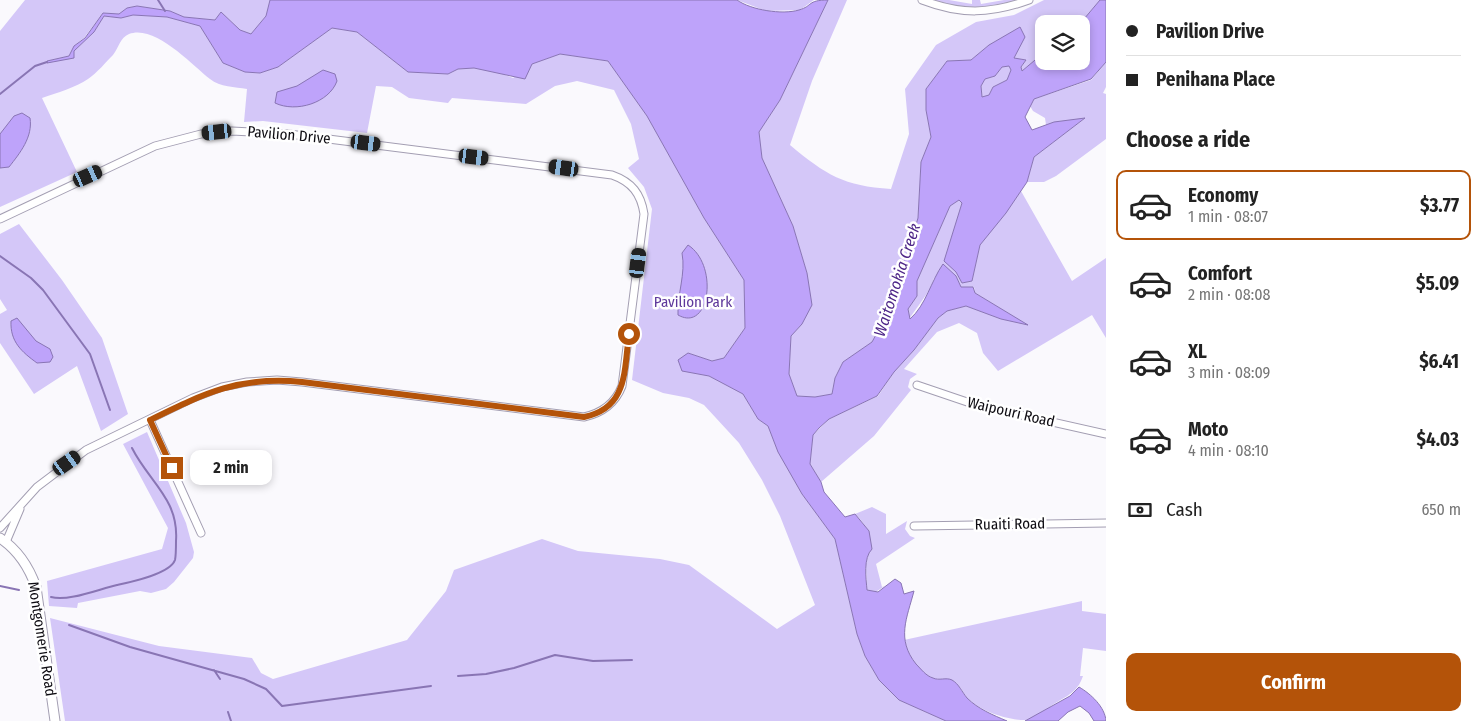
<!DOCTYPE html>
<meta charset="utf-8">
<style>
body{margin:0;font-family:"Fira Sans Condensed",sans-serif;background:#f2f2f2;color:#222;height:100vh;display:flex;flex-direction:column;font-size:19px;white-space:nowrap}
*{box-sizing:border-box;margin:0}
p{font-size:16px;color:#767676}
.icon{flex:none;width:28px;height:28px;fill:none;stroke:currentColor;stroke-width:2;stroke-linecap:round;stroke-linejoin:round}
.map{position:relative;flex:1;overflow:hidden}
.side{display:flex;flex-direction:column;background:#fff;width:375px}
.side>*{flex:none}
.top-card{display:grid;align-content:center;height:110px;padding:0 20px;background:#fff}
.controls{position:absolute;left:1035px;top:15px;display:grid;gap:10px}
.controls a{display:grid;place-items:center;width:55px;height:55px;border-radius:10px;background:#fff;box-shadow:0 2px 8px #0003;font-size:25px}
.end{position:absolute;width:22px;height:22px;margin:-11px;border:6px solid #b45309;background:#fff;box-shadow:0 0 0 2px #fff}
.from{border-radius:50%}
.bubble{position:absolute;height:35px;border-radius:10px;background:#fff;box-shadow:0 2px 8px #0003;font-size:16px;font-weight:700;line-height:35px;text-align:center}
.car{position:absolute;width:15px;height:30px;margin:-15px -8px;border-radius:6px;box-shadow:0 0 4px 1px #0007;background:linear-gradient(#222 24%,#8ab4d8 0 40%,#222 0 76%,#8ab4d8 0 86%,#222 0)}
.top-card b{display:flex;align-items:center;gap:18px;height:48px;font-size:19px}
.top-card b+b{border-top:1px solid #e0e0e0}
.top-card i{width:12px;height:12px;background:#222}
ul{padding:0;list-style:none}
li{display:flex;align-items:center;gap:15px;height:70px;margin:0 10px 8px;padding:0 10px;border:2px solid transparent;border-radius:10px}
li div{flex:1}
li b{display:block;font-size:19px}
li em{font-style:normal;font-weight:700}
li.selected{border-color:#b45309}
li>.icon{width:45px;height:45px;stroke-width:1.5}
h2{padding:0 20px;font-size:22px;line-height:60px}
.pay{display:flex;align-items:center;gap:12px;height:55px;padding:0 20px;font-size:19px}
.pay p{margin-inline-start:auto}
.cta{display:flex;gap:10px;margin-top:auto;padding:10px 20px}
.cta a{flex:1;height:58px;border-radius:10px;background:#b45309;color:#fff;font-size:20px;font-weight:700;line-height:58px;text-align:center}
main{display:flex;flex:1;min-height:0}
.map>svg:first-child{display:block}
.green{fill:#d4c7f8}
.water{fill:#bea3fa;stroke:#8975b4;fill-rule:evenodd}
.lines{fill:none;stroke-linecap:round;stroke-linejoin:round}
.stream{stroke:#8975b4;stroke-width:2}
.minor-casing{stroke:#a39eb2;stroke-width:9}
.tertiary-casing{stroke:#a39eb2;stroke-width:11}
.minor{stroke:#fff;stroke-width:7}
.tertiary{stroke:#fff;stroke-width:9}
.route{stroke:#b45309;stroke-width:6}
.labels{text-anchor:middle;dominant-baseline:central;stroke-width:5;stroke-linejoin:round;paint-order:stroke}
.street-label{font-size:15px;fill:#0d0b11;stroke:#fff}
.park-label{font-size:15px;fill:#5e389b;stroke:#fff}
.water-label{font-size:16px;font-style:italic;fill:#4e2688;stroke:#fff}
</style>
<main>
<div class="map">
<svg width="1106" height="721" viewBox="0 0 1106 721">
<rect width="100%" height="100%" fill="#faf9fd"/>
<path class="green" d="M25,0H270L266,16L251,34L240,30L221,12L215,20L184,17L170,11L137,6L127,8L119,14L103,13L84,38L74,46L69,56L47,61L74,58V51L94,32L104,16L121,18L133,15L167,17L200,26L223,63L245,72L260,73L278,67L332,28L357,32L408,72L448,74L458,69L474,68L492,70L513,78L532,64L560,54L608,61L647,116L704,218L744,280L745,328L724,358L712,361L688,353L682,370L709,376L743,394L758,419L768,426L779,452L802,494L835,539L857,634L865,656L879,680L899,700L946,721H65L50,618L159,646L252,658L261,673L273,679L407,640L446,591L454,570L542,539L578,551L660,559L689,565L777,629L815,605L780,516L762,480L739,443L704,405L689,398L663,393L632,380L652,209L644,187L628,168L639,159L631,124L614,90L577,81L555,86L526,104L452,98L448,103L409,98L392,87L376,86L367,133L263,121L244,122L247,89C235,87 220,87 210,79C192,65 155,24 129,34C120,38 119,47 113,55C106,62 97,73 88,79C76,87 57,93 42,98L77,172L0,207V31Z
M737,0H814L800,10L766,11Z
M828,0H847L812,81L790,145C826,175 844,186 891,189L909,134L905,89L936,45L976,22L1014,15L1044,0H1100L1084,19H1057L1055,24H1044V55H1041L1022,71L1021,68L1026,60L1014,58L989,45L971,60L947,61L926,89V110L931,137L921,162L918,218L907,255L891,284L883,321L872,342L843,362L835,378L832,394L815,397L797,396L789,374L791,336L802,324L807,273L793,226L762,158L759,132L780,100Z
M930,0H949L972,4V0H980L981,4L1004,0H1022C984,11 968,11 930,0Z
M1106,62V87L1103,93L1106,94V139L1056,176L1044,182H1027L1034,157L1084,119L1046,125L1045,118L1033,111L1030,106L1034,99L1091,80Z
M1009,65L1011,70L1007,80L993,87L989,95L982,97L981,86L985,79L995,76L1002,67Z
M1021,191L1072,281L1106,258V338L1092,315L998,371L983,353L977,333L959,323L937,332L904,369L917,374L910,379L908,387L911,390L874,436L821,482L810,464L813,435L829,419L878,396L894,372L914,350L938,318L947,311L966,306L1001,319L1026,324L975,293L974,287H961L956,276L934,278L931,288L909,319L908,309L917,296V281L950,206L959,200L962,203L953,234L956,272L962,283L972,281L980,245Z
M19,224L62,280L102,338L128,414L101,431L77,366L34,394L0,343V314L7,310L0,299V234Z
M147,432L186,523L194,552L193,558L174,582L166,589L151,593L140,591L78,603L77,608L49,606L47,581L162,549L168,528L123,444Z
M872,507L886,514V534L907,521L905,529L910,536L915,538L876,564L882,587L885,586L874,593L867,590C867,582 866,573 866,565C868,540 876,535 855,514Z
M1082,601V611L1106,614V651L1083,648L1080,676H1083C1077,693 1068,695 1054,704C1046,709 1038,717 1028,720C1009,721 979,711 966,697C963,693 962,688 957,685C949,680 945,680 936,679C920,677 907,653 904,640Z"/>
<path class="water" d="M270,0H737C751,10 782,15 799,10C813,6 807,0 828,0L780,100L759,132L762,158L793,226L807,273L812,305L802,324L791,336L789,374L797,396L815,397L832,394L835,378L843,362L872,342L883,322L891,284L907,255L918,218L921,162L931,137L926,110V89L947,61L971,60L989,45L1020,27L1025,37L1014,58L1026,60L1021,67L1022,71L1041,55H1044V61H1081V24H1055L1056,20L1084,19L1100,0H1106V62L1091,79L1034,99L1025,117L1032,130L1054,122L1085,118L1034,157L1027,182L1006,213L980,245L972,281L962,283L956,272L944,261L962,203L959,200L950,206L917,281V296L908,309L910,319C926,305 931,281 943,264L956,276L961,287H973L975,293L1028,325L1001,319L966,306L947,311L938,318L914,350L894,372L877,396L829,419L819,428L813,435L810,464L821,482L824,492L845,517L855,514L869,531L872,549C863,558 866,578 867,590L878,592L895,579L901,583L904,594L914,591C907,618 896,639 916,664C921,669 926,676 933,678C939,681 946,677 952,680C959,684 962,692 967,698C978,709 993,715 1007,721H946L899,700L879,680L865,656L857,634L835,539L802,494L778,452L768,426L758,419L743,394L709,376L682,371L678,360L688,353L712,361L724,358L745,328L744,280L704,218L647,116L608,61L560,54L532,64L525,79L474,68L458,69L448,74L408,72L357,32L332,28L278,67L260,73L245,72L223,63L200,26L167,17L133,15L121,18L104,16L94,32L74,51V58L47,63V61L69,56L74,46L85,38L103,13L119,14L127,8L137,6L170,11L184,17L215,20L221,12L240,30L251,34L266,16ZM1009,66L1011,70L1007,80L993,87L989,95L982,97L981,86L985,79L995,76L1002,67Z
M323,70L335,74L337,81C329,103 296,113 275,103L277,92L297,86Z
M22,113L30,118C33,137 20,153 9,167L0,168V134L14,116Z
M688,245C719,265 710,333 678,315C677,294 686,274 682,253Z
M17,318L36,341L50,349L53,357L50,362L37,363C22,352 10,342 11,321Z
M1079,687C1091,694 1105,707 1106,721H1094L1089,713L1080,706L1068,712L1058,721H1025L1070,696Z"/>
<g class="lines">
<path class="stream" d="M158,0L165,11
M0,94L35,66L47,62
M0,256L31,278L43,290L90,354L110,410
M0,586L19,590
M51,597C68,602 99,589 117,585C131,582 170,574 175,560C176,555 176,547 176,541C179,499 149,482 132,448
M69,625L130,647L244,679L266,689L282,706L431,686
M214,670L220,679
M458,676L486,674L514,668L555,655L593,661L632,660
M228,712L231,721"/>
<defs>
<path id="minor" d="M922,0C961,15 990,14 1029,0
M0,219L155,146L201,134L232,131L289,134L612,175C632,182 641,194 644,214L622,386C615,404 602,413 584,417L302,382L277,380L247,382L222,387L193,398L86,450L37,487L0,528
M917,385L976,405L1106,434
M150,420L201,533
M914,526L1106,523
M6,542L20,509"/>
<path id="tertiary" d="M0,538C18,550 29,567 36,587L55,721"/>
</defs>
<use href="#minor" class="minor-casing"/>
<use href="#tertiary" class="tertiary-casing"/>
<use href="#minor" class="minor"/>
<use href="#tertiary" class="tertiary"/>
</g>
<g class="lines">
<path class="route" d="M172,468L150,420C205,393 239,376 302,382L584,417C628,408 624,371 629,334"/>
</g>
<g class="labels">
<g class="street-label">
<text transform="translate(289 135) rotate(5)">Pavilion Drive</text>
<text transform="translate(1011 412) rotate(13)">Waipouri Road</text>
<text transform="translate(1010 524) rotate(-1)">Ruaiti Road</text>
<text transform="translate(42 639) rotate(81)">Montgomerie Road</text>
</g>
<g class="park-label">
<text x="693" y="302">Pavilion Park</text>
</g>
<g class="water-label">
<text transform="translate(897 280) rotate(-72)">Waitomokia Creek</text>
</g>
</g>
</svg>
<div class="controls">
<a><svg class="icon" aria-label="layers" viewBox="0 0 24 24"><path d="M12 4l9 5-9 5-9-5zM3 14l9 5 9-5"/></svg></a>
</div>
<i class="end from" style="left:629px;top:334px"></i>
<i class="end" style="left:172px;top:468px"></i>
<div class="bubble" style="left:190px;top:450px;width:82px">2 min</div>
<i class="car" style="left:217px;top:132px;rotate:264deg"></i>
<i class="car" style="left:366px;top:143px;rotate:97deg"></i>
<i class="car" style="left:474px;top:157px;rotate:97deg"></i>
<i class="car" style="left:564px;top:168px;rotate:278deg"></i>
<i class="car" style="left:88px;top:176px;rotate:66deg"></i>
<i class="car" style="left:638px;top:263px;rotate:7deg"></i>
<i class="car" style="left:67px;top:463px;rotate:55deg"></i>
</div>
<section class="side">
<div class="top-card">
<b><i class="from"></i>Pavilion Drive</b>
<b><i></i>Penihana Place</b>
</div>
<h2>Choose a ride</h2>
<ul>
<li class="selected"><svg class="icon" aria-label="car" viewBox="0 0 24 24"><path d="M5 17H2v-5l4-1 3-4h7l3 4 3 1v5h-3M9 17h6M6 11h13"/><circle cx="7" cy="17" r="2"/><circle cx="17" cy="17" r="2"/></svg><div><b>Economy</b><p>1 min · 08:07</p></div><em>$3.77</em></li>
<li><svg class="icon" aria-label="car" viewBox="0 0 24 24"><path d="M5 17H2v-5l4-1 3-4h7l3 4 3 1v5h-3M9 17h6M6 11h13"/><circle cx="7" cy="17" r="2"/><circle cx="17" cy="17" r="2"/></svg><div><b>Comfort</b><p>2 min · 08:08</p></div><em>$5.09</em></li>
<li><svg class="icon" aria-label="car" viewBox="0 0 24 24"><path d="M5 17H2v-5l4-1 3-4h7l3 4 3 1v5h-3M9 17h6M6 11h13"/><circle cx="7" cy="17" r="2"/><circle cx="17" cy="17" r="2"/></svg><div><b>XL</b><p>3 min · 08:09</p></div><em>$6.41</em></li>
<li><svg class="icon" aria-label="car" viewBox="0 0 24 24"><path d="M5 17H2v-5l4-1 3-4h7l3 4 3 1v5h-3M9 17h6M6 11h13"/><circle cx="7" cy="17" r="2"/><circle cx="17" cy="17" r="2"/></svg><div><b>Moto</b><p>4 min · 08:10</p></div><em>$4.03</em></li>
</ul>
<div class="pay"><svg class="icon" aria-label="cash" viewBox="0 0 24 24"><path d="M3 7h18v10H3z"/><circle cx="12" cy="12" r="2"/></svg>Cash<p>650 m</p></div>
<div class="cta"><a>Confirm</a></div>
</section>
</main>
